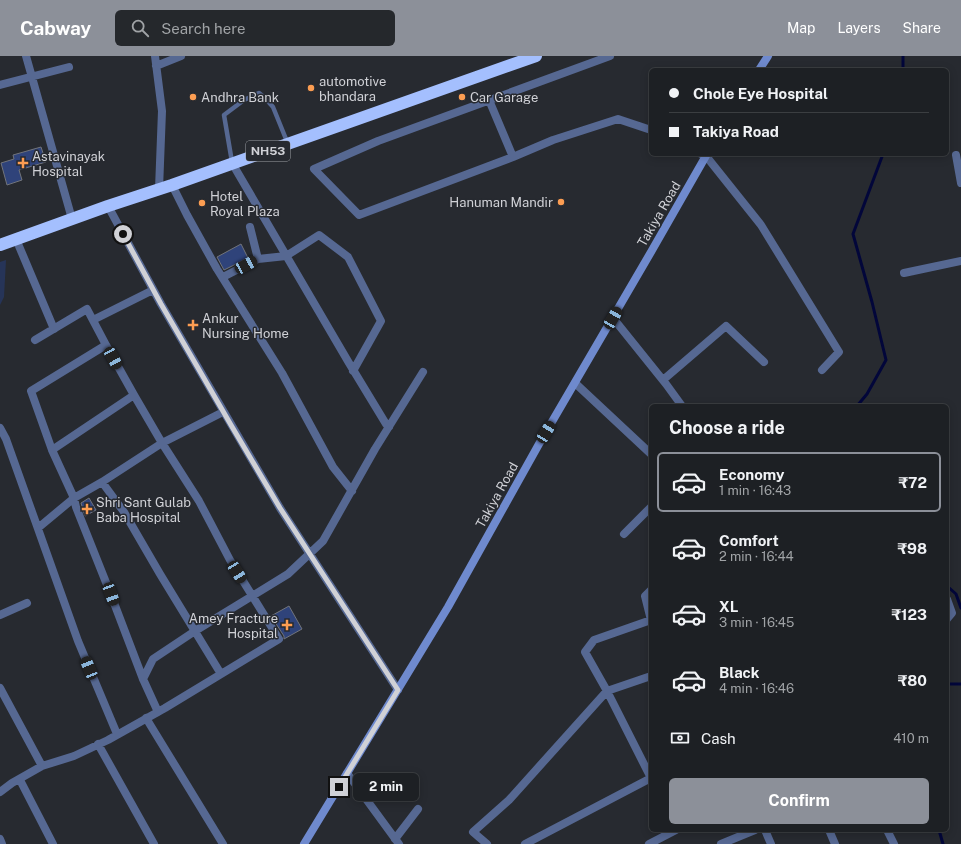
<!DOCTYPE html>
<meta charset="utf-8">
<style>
body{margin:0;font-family:"Public Sans",sans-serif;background:#25282c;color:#f1f3f6;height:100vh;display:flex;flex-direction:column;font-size:15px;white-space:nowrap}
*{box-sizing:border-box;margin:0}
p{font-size:13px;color:#a0a3a6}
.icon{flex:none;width:22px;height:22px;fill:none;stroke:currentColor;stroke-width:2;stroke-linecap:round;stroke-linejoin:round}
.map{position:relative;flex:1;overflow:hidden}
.drawer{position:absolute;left:649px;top:348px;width:300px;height:428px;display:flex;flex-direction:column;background:#1d2024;border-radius:6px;box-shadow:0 2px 10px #0003,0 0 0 1px #3b3e41}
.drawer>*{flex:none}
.top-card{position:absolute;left:649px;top:12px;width:300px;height:88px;border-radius:6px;box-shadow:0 2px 10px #0003,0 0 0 1px #3b3e41;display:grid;align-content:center;height:88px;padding:0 20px;background:#1d2024}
.end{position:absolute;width:18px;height:18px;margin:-9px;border:5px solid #d0d1d6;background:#111;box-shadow:0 0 0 2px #111}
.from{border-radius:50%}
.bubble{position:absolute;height:28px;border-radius:6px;background:#1d2024;box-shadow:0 2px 10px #0003,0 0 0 1px #3b3e41;font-size:13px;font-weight:700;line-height:28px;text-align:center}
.car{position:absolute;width:12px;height:24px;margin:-12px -6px;border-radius:5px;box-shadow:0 0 3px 1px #0007;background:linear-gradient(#222 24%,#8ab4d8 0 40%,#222 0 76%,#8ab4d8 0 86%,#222 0)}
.top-card b{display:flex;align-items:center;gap:14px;height:38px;font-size:15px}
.top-card b+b{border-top:1px solid #3b3e41}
.top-card i{width:10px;height:10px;background:#f1f3f6}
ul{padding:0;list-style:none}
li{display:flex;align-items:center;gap:12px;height:60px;margin:0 8px 6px;padding:0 12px;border:2px solid transparent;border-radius:6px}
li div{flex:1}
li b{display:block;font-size:15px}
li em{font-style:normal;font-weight:700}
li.current{border-color:#8c9099}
li>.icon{width:36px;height:36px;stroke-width:1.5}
h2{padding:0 20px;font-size:18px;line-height:48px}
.pay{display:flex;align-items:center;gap:10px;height:44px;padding:0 20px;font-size:15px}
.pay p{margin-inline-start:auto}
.primary-button{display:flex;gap:8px;margin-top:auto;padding:8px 20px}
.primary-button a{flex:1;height:46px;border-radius:6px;background:#8c9099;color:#fff;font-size:16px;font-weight:700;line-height:46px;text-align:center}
header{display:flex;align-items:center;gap:24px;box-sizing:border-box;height:56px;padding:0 20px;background:#8c9099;color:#fff}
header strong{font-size:19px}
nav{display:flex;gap:22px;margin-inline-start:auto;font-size:14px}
.search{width:280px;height:36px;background:#25282c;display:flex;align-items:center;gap:10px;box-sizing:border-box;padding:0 14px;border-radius:6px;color:#a0a3a6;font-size:15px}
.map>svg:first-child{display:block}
.green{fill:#263458}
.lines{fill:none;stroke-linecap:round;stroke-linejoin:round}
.stream{stroke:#02063a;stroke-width:3}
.building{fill:#2f437a;stroke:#71747b}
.lane{stroke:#566892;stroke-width:4.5}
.street{stroke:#566892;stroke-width:8}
.secondary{stroke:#6f8ace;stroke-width:8}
.highway{stroke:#a4bffe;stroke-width:12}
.route{stroke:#d0d1d6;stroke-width:5}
.poi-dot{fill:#fc9d52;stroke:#272a30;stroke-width:1.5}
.labels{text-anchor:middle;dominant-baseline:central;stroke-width:3;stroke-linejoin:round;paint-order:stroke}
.shield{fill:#272a30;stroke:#9d9fa4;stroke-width:1}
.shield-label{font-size:12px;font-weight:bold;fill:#d0d1d6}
.poi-label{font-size:13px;fill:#d0d1d6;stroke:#272a30;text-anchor:start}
.street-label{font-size:13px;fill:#d0d1d6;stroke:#272a30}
</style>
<header>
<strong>Cabway</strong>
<div class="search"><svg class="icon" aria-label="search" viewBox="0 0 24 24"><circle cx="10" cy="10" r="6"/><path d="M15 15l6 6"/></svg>Search here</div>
<nav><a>Map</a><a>Layers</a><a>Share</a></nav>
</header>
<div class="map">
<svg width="961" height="788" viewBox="0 0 961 788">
<rect width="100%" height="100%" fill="#272a30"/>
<path class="green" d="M6,204L4,241L0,249V206Z"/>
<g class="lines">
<path class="stream" d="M903,14V0
M857,350L867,338L886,304L872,246L853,178L883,98
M947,530L956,538L961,552
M947,628H961
M939,774L943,788"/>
</g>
<path class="building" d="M41,91L46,106L19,114L22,124L7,129L1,107L14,103L13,99Z
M241,188L248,202L224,214L217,201Z
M89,442L96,454L85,460L81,447Z
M289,550L302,573L284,583V580L271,560Z"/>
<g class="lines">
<path class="lane" d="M232,106L224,59L244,44L259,37L265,42L273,51L288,88"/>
<path class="street" d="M26,0L72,163
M155,0L162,55L159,133
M610,0L378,85L314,113L359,159L513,101L553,84L618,63L651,74
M156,10L181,0
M0,29L69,11
M489,44L513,101
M701,98L706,100L761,169L839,296L822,314
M956,99L961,127
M232,107L349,307L386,368L389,371
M172,129L187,159L217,213L282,317L333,411L352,435
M108,150L161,248L280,452L398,634
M250,171L258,203L286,200L319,179L348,201L381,265L353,315
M16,183L54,273
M904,217L961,205
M223,221L258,203
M613,262L666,328L682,350
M93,264L153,234
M35,284L87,253L106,289
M663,324L726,270L764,306
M575,327L651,398
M0,372L6,383L78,585L117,678
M52,394L134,339
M102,426L124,456L160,518L221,618
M74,442L76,451L111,539L143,623L158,656
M38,472L74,442
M624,478L651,451
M651,534L645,540L651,564
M947,543L952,557L947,563
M0,559L27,547
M651,564L594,584L585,596L607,635L651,722
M143,623L153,603L195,575L288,518L323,485L375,393L423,316
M0,632L42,710L12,727L0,736
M146,662L223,788
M98,688L154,788
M42,710L74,700L108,684L165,652L279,583L230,504L199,445L162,387L102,426L74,442L52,394L31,335L106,289L134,339L162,387L223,356
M347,717L399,788
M20,724L53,788
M765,774L771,788
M829,774L835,788
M887,774L894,788
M0,783L2,788
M395,783L418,753
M487,788L473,776L509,744L607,635L651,620
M525,788L651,722
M649,788L676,774
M721,788L755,774"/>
<path class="secondary" d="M759,14L768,0
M304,788L448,551L539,388L651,196L707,98"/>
<path class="highway" d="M0,189L108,150L172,129L536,0"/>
</g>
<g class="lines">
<path class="route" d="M123,178L161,248L231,369L280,452L398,634L339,731"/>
</g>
<g class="poi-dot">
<circle cx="311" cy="32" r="4"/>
<circle cx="193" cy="41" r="4"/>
<circle cx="462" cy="41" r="4"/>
<path d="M21 101h4v4h4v4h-4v4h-4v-4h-4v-4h4z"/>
<circle cx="561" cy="146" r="4"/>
<circle cx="202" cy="147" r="4"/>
<path d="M191 263h4v4h4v4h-4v4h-4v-4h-4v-4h4z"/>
<path d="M85 447h4v4h4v4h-4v4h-4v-4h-4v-4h4z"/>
<path d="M285 563h4v4h4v4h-4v4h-4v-4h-4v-4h4z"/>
</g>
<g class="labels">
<rect class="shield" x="246" y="85" width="44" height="20" rx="3"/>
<g class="shield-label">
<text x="268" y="95">NH53</text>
</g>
<g class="poi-label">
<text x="319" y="25">automotive<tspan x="319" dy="15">bhandara</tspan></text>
<text x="201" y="41">Andhra Bank</text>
<text x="470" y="41">Car Garage</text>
<text x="32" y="100">Astavinayak<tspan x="32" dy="15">Hospital</tspan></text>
<text x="210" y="140">Hotel<tspan x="210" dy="15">Royal Plaza</tspan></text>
<text x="553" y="146" text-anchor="end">Hanuman Mandir</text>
<text x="202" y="262">Ankur<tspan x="202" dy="15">Nursing Home</tspan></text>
<text x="96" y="446">Shri Sant Gulab<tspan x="96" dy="15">Baba Hospital</tspan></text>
<text x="278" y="562" text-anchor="end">Amey Fracture<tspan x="278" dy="15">Hospital</tspan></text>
</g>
<g class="street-label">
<text transform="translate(659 158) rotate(-60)">Takiya Road</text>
<text transform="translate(497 439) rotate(-61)">Takiya Road</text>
</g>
</g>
</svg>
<i class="end from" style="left:123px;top:178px"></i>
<i class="end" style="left:339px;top:731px"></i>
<div class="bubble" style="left:353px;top:717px;width:66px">2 min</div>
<i class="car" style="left:246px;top:209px;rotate:62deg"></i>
<i class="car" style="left:613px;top:262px;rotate:30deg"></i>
<i class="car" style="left:113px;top:302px;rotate:151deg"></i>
<i class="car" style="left:546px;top:376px;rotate:31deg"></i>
<i class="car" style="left:237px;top:516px;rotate:148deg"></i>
<i class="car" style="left:111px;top:538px;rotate:160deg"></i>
<i class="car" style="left:89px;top:612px;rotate:338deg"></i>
<div class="top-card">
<b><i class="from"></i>Chole Eye Hospital</b>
<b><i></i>Takiya Road</b>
</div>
<section class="drawer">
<h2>Choose a ride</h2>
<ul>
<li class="current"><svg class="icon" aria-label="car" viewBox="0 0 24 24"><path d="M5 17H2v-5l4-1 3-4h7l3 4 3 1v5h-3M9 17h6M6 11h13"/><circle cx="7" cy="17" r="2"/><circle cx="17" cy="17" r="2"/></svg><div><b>Economy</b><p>1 min · 16:43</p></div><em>₹72</em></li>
<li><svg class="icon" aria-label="car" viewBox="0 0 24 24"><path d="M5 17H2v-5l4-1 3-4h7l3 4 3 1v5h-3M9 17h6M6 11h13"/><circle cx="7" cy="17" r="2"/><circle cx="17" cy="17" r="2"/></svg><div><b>Comfort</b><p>2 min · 16:44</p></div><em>₹98</em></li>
<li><svg class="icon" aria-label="car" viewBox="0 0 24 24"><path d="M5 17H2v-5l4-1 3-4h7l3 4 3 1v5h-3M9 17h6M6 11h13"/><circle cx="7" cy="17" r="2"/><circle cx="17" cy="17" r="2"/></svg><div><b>XL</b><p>3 min · 16:45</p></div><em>₹123</em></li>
<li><svg class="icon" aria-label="car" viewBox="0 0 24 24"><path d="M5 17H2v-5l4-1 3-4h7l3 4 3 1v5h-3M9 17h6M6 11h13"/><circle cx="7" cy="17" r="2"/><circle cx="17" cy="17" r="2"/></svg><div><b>Black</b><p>4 min · 16:46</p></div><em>₹80</em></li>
</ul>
<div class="pay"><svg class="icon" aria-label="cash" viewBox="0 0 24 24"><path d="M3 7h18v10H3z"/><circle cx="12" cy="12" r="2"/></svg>Cash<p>410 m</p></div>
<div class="primary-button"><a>Confirm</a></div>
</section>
</div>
